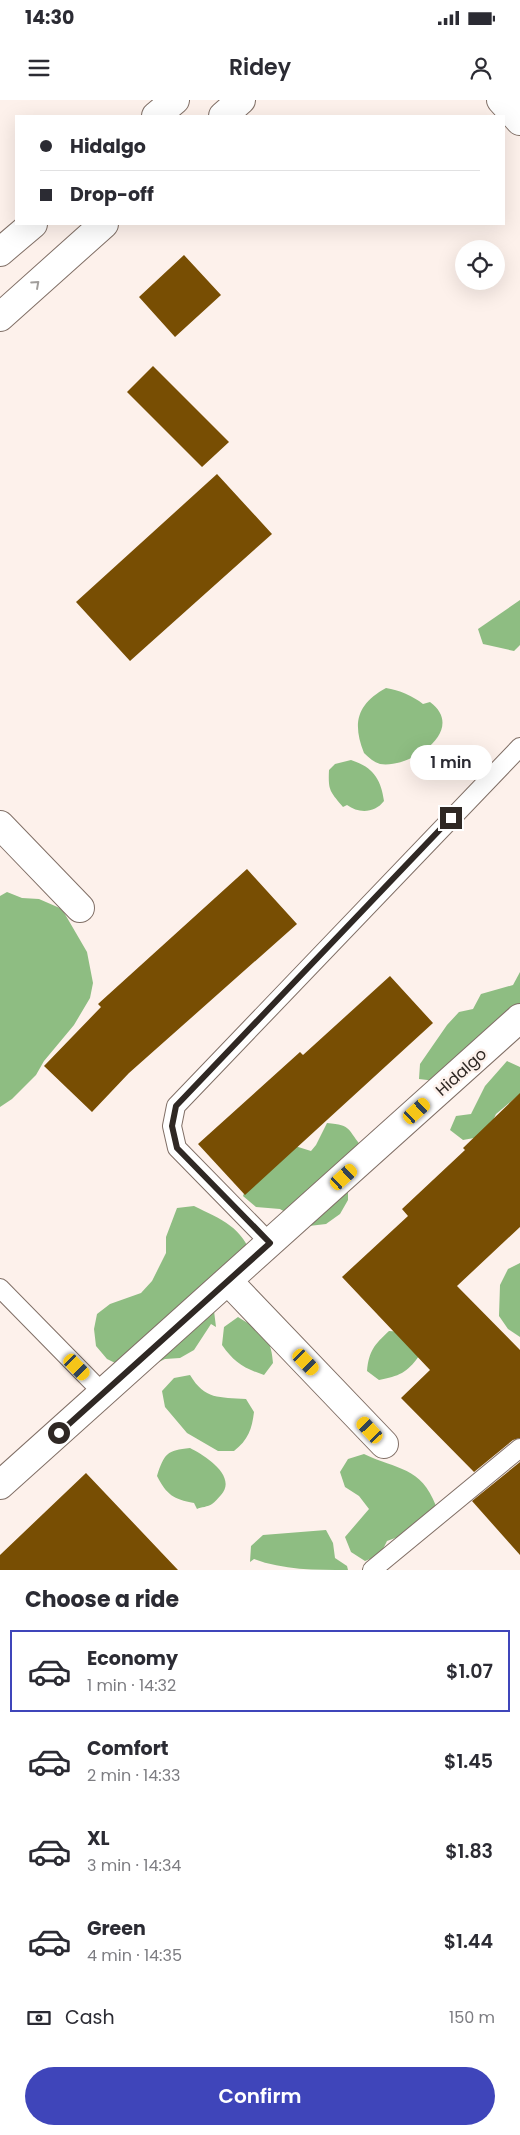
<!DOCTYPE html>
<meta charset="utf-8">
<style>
body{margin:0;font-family:Poppins,sans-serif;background:#f7f7f7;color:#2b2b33;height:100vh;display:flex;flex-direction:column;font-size:19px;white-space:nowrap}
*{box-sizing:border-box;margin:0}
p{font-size:16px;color:#7c7c81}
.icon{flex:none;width:28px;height:28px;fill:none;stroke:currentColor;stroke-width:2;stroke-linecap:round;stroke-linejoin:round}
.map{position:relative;height:1470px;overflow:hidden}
.details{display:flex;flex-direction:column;background:#fff;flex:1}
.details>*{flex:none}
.guide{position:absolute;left:15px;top:15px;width:490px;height:110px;border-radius:0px;box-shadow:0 5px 20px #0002;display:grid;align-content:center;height:110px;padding:0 25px;background:#fff}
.controls{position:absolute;left:455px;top:140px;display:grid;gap:10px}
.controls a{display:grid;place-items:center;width:50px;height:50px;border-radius:50%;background:#fff;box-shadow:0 5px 20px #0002;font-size:25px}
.end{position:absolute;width:22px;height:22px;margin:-11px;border:6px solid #2f2824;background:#fff;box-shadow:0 0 0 2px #fff}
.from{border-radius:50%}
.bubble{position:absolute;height:35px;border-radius:18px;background:#fff;box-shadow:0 5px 20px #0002;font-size:16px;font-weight:600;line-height:35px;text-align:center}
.car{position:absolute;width:15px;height:30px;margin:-15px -8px;border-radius:6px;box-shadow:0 0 4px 1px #0007;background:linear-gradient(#f5c518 24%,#345 0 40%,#f5c518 0 76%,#345 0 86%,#f5c518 0)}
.guide b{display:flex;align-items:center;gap:18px;height:48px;font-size:19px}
.guide b+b{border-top:1px solid #e1e1e2}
.guide i{width:12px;height:12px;background:#2b2b33}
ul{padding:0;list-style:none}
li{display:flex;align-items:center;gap:15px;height:82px;margin:0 10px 8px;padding:0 15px;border:2px solid transparent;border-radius:0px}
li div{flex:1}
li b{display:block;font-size:19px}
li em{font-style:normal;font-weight:600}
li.on{border-color:#3f45ba}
li>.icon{width:45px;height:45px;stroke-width:1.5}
h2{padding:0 25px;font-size:22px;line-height:60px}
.pay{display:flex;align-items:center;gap:12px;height:55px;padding:0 25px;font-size:19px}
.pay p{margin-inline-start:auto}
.primary-button{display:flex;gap:10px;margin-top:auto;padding:10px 25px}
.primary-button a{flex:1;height:58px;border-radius:30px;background:#3f45ba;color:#fff;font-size:20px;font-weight:600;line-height:58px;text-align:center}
.status{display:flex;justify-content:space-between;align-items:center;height:35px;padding:0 25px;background:#fff;direction:ltr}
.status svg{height:14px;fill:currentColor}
header{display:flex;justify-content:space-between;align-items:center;height:65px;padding:0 25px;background:#fff;font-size:22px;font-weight:600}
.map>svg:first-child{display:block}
.forest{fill:#8ebd82}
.building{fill:#784e03}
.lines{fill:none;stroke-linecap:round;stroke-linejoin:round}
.lane-casing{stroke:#806f66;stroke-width:20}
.street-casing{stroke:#806f66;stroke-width:30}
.lane{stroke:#fff;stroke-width:18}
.street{stroke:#fff;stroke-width:28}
.oneway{stroke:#a19e9c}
.route{stroke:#2f2824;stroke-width:6}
.labels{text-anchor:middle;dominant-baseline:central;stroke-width:5;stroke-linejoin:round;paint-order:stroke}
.street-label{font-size:16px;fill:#2f2824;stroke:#fdf1eb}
</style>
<div class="status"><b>14:30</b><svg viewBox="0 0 49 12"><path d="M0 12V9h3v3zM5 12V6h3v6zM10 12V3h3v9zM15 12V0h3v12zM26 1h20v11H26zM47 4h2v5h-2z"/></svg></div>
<header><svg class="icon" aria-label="menu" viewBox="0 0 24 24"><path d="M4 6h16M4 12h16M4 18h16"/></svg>Ridey<svg class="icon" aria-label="person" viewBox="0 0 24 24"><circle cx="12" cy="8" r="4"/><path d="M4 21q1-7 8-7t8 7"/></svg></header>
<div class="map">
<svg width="520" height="1470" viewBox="0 0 520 1470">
<rect width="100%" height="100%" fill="#fdf1eb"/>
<path class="forest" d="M520,500V545L514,551L483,544L478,529Z
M386,588C399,590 413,596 423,604L430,602C468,630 410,669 380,664C374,662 369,658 364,653C352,623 357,604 386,588Z
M351,660C373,667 381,679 384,701C375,713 359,714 347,705L343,707C330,691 328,691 329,670L335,664Z
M7,792L22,798L39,799L62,809L87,852L93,883L90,898L74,925L44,961L36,975L12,999L0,1007V796Z
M520,872V920L458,967L442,969L436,981L419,979L420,964L447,925L459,912L473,909L481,894L513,885Z
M507,961L520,967V994L496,1014L489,1029L474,1038L463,1040L450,1030L456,1016L471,1014L485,986Z
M327,1023C353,1025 347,1030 363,1048L348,1084V1100L340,1114L326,1124L309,1126L280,1109L256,1107L243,1096L246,1088L295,1046L311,1051L316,1045Z
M194,1106C222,1120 242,1126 253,1159L214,1211L216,1227L211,1224L194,1250L180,1258L165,1259L136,1273L107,1259L96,1246L94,1229L97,1214L110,1204L141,1193L152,1181L166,1153V1137L177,1108Z
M520,1163V1237L508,1229L499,1216L500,1185L508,1169Z
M238,1217C260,1231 271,1234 273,1263L264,1275C243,1268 234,1262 222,1245L224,1227Z
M389,1231L404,1232L419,1256C407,1273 399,1276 379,1280L367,1271C369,1251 374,1245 389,1231Z
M190,1275C205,1300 219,1297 246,1299L254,1312C252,1329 248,1340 234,1351H218L187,1333L165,1307L162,1291L174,1278Z
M190,1348C204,1355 238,1376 221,1395C218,1398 215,1402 212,1404C208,1407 201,1407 197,1409L194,1403C173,1399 167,1395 157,1376C164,1354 167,1350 190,1348Z
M364,1354C397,1370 421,1366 436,1406L417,1430L387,1441L380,1455L365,1461L351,1452L345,1437L369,1409L359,1396L345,1387L340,1372L348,1359Z
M326,1430L333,1443L335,1458L347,1466L348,1470C315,1470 283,1470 254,1459L250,1462L251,1446L263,1435Z"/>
<path class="building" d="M184,155L221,195L175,237L139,197Z
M153,266L229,342L202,367L127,292Z
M217,374L272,434L130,561L76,502Z
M247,769L297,824L129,973L92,1012L44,966L101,907L98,904Z
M390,876L433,923L245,1095L198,1044L300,952L303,955Z
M520,993V1127L457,1186L520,1250V1338L513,1340L474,1372L401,1298L430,1270L342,1177L408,1116L402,1109L465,1050L463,1048Z
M520,1362V1455L472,1401Z
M86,1373L178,1470H0V1455Z"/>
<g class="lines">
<defs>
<path id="lane" d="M270,1143L177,1048L172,1026L176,1006L520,647
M0,1188L103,1293
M372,1470L520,1348"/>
<path id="street" d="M501,0L520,21
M156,16L175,0
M223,16L241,0
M0,152L33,124
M0,217L104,124
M0,725L80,808
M228,1181L384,1344
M0,1385L520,918"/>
</defs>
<use href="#lane" class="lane-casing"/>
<use href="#street" class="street-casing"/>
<use href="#lane" class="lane"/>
<use href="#street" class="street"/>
</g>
<defs><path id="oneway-chevron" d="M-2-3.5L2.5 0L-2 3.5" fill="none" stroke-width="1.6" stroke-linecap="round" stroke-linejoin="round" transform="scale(1.25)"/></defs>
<use class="oneway" href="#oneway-chevron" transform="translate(36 184) rotate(-42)"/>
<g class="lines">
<path class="route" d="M59,1333L270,1143L177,1048L172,1026L176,1006L451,718"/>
</g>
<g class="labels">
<g class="street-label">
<text transform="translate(461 972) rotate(-42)">Hidalgo</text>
</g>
</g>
</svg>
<div class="controls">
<a><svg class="icon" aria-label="locate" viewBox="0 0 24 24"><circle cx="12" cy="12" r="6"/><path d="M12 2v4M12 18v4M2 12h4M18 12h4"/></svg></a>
</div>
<i class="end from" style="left:59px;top:1333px"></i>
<i class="end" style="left:451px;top:718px"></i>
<div class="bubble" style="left:410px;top:645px;width:82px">1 min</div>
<i class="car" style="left:417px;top:1011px;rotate:48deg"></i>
<i class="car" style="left:344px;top:1077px;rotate:48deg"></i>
<i class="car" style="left:306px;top:1262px;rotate:136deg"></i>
<i class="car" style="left:77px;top:1267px;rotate:136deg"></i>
<i class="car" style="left:370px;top:1330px;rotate:317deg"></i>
<div class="guide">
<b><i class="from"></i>Hidalgo</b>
<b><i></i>Drop-off</b>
</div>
</div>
<section class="details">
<h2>Choose a ride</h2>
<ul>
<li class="on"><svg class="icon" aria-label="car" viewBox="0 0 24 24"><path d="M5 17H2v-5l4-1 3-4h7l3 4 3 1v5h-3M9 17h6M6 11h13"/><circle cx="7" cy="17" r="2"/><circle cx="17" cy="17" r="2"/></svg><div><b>Economy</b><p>1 min · 14:32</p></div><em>$1.07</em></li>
<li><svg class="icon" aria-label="car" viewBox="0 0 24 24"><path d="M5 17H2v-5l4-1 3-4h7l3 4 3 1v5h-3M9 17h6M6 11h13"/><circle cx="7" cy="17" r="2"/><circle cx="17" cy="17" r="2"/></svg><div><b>Comfort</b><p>2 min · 14:33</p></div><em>$1.45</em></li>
<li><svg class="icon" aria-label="car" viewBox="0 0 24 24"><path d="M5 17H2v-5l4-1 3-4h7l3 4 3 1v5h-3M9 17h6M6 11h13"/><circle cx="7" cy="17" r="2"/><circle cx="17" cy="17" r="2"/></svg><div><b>XL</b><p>3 min · 14:34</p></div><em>$1.83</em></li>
<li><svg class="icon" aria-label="car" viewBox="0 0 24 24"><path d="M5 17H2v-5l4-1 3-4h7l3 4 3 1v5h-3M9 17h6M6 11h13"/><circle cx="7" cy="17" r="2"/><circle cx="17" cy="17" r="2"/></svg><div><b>Green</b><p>4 min · 14:35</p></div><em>$1.44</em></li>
</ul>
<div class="pay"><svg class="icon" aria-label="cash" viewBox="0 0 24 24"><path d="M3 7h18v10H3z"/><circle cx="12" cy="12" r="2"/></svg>Cash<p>150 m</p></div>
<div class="primary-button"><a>Confirm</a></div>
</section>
